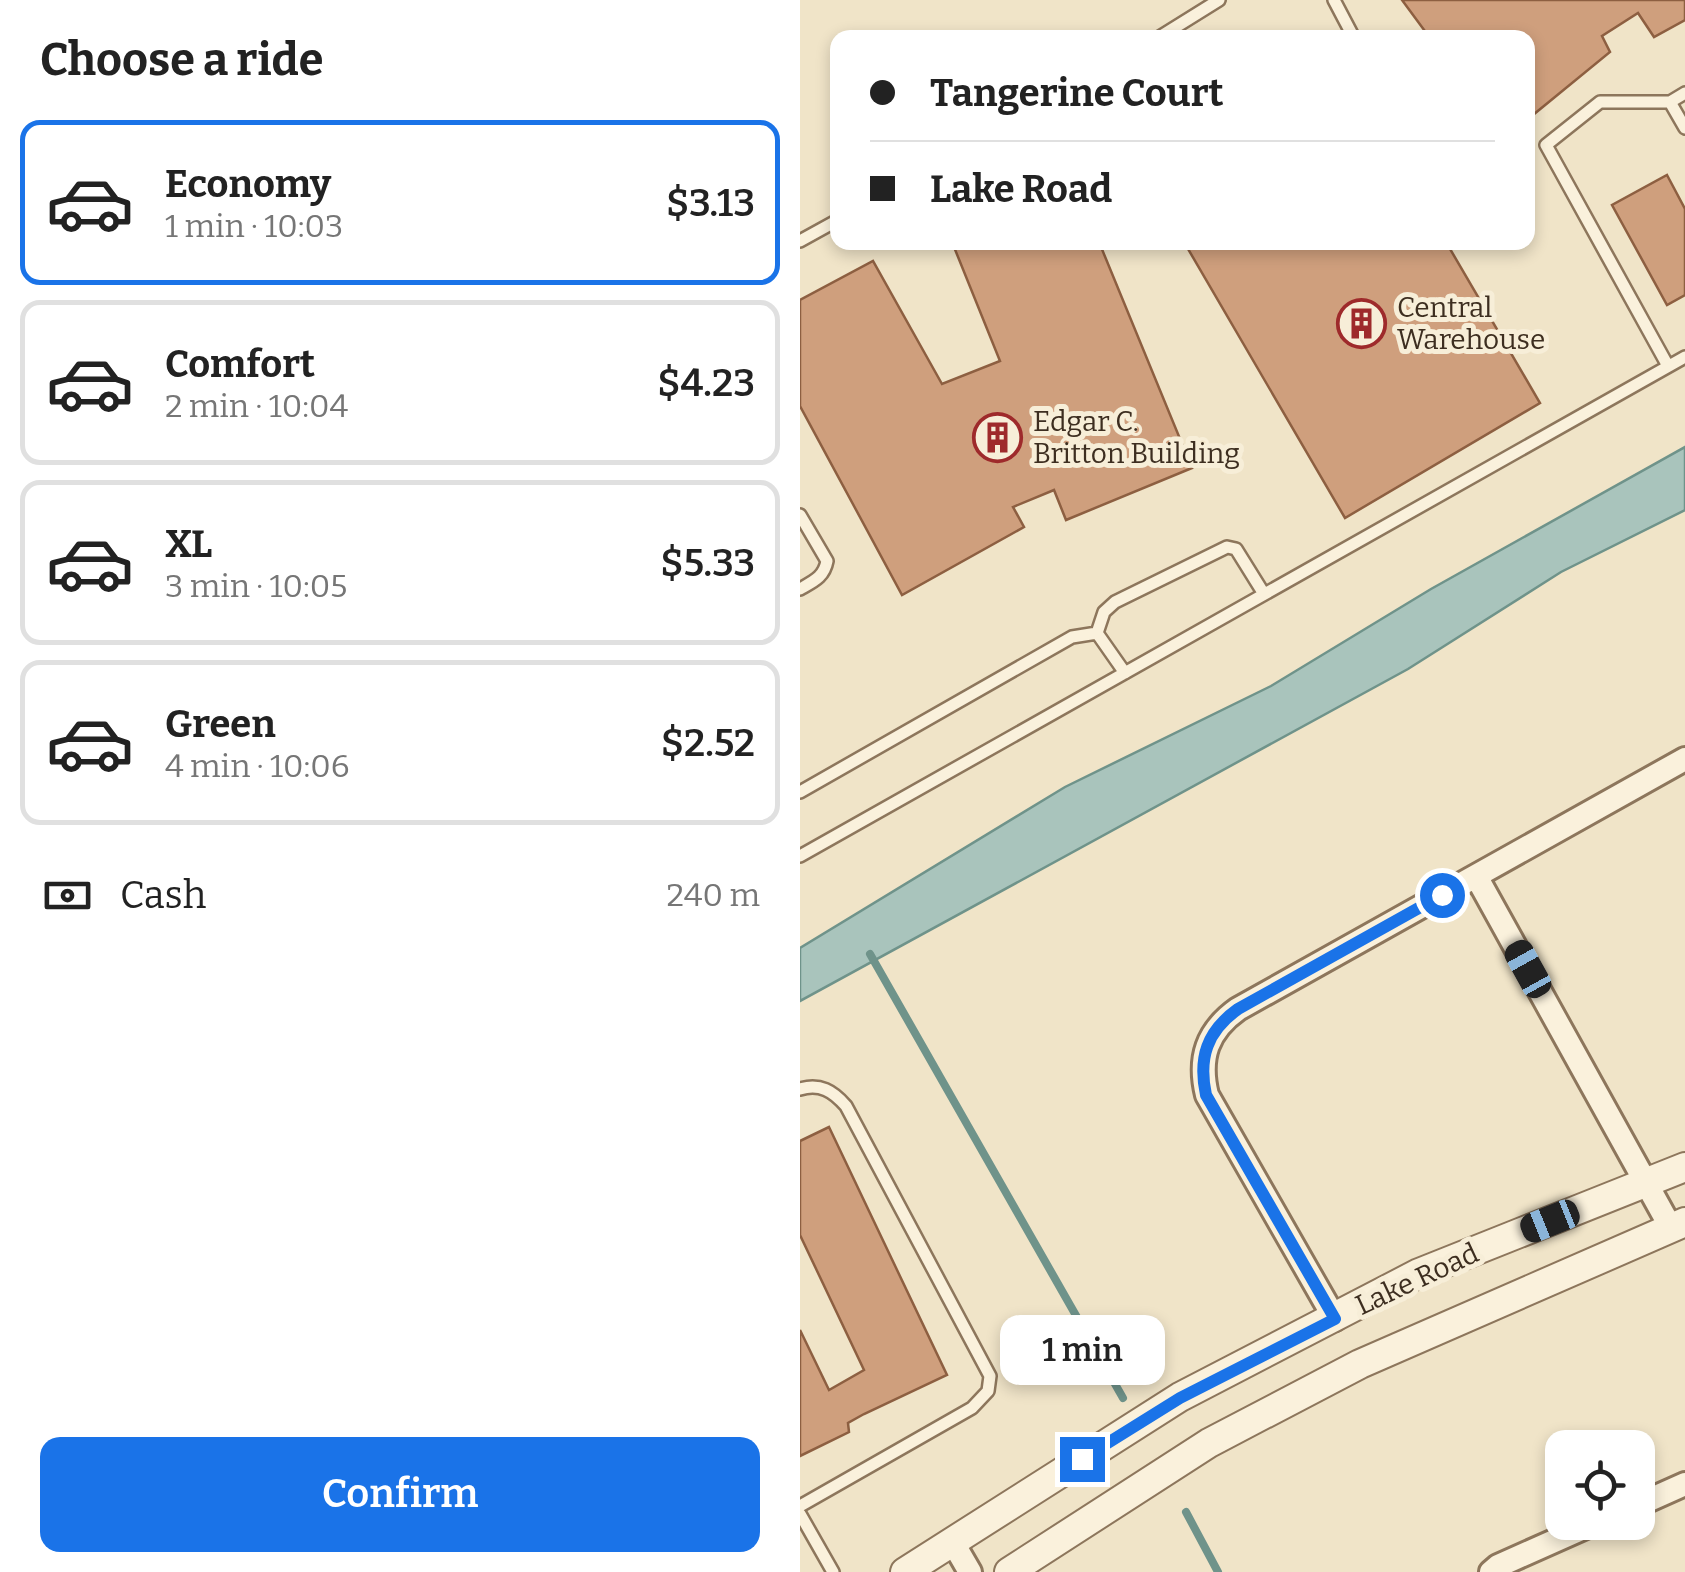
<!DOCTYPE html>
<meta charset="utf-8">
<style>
body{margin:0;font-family:Bitter,serif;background:#f6f6f6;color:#222;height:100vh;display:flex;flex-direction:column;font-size:38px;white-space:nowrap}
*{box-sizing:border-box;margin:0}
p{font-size:32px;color:#767676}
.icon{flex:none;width:55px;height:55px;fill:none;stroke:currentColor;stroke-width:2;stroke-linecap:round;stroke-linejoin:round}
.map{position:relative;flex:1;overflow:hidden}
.details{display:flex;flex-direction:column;background:#fff;width:800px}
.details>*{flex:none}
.top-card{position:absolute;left:30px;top:30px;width:705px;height:220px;border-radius:20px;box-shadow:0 5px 15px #0003;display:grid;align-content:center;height:220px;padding:0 40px;background:#fff}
.fabs{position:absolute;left:745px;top:1430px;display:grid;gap:20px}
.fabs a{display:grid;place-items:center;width:110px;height:110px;border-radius:20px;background:#fff;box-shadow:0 5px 15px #0003;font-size:50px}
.end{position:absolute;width:45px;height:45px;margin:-22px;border:12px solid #1a73e8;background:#fff;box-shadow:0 0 0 5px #fff}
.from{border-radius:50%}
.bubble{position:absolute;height:70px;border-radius:20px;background:#fff;box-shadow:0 5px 15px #0003;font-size:32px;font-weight:600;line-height:70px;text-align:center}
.car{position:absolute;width:30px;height:60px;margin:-30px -15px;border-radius:12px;box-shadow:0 0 8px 2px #0007;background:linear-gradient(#222 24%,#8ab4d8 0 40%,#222 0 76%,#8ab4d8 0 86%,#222 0)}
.top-card b{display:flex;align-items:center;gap:35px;height:95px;font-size:38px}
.top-card b+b{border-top:2px solid #e0e0e0}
.top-card i{width:25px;height:25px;background:#222}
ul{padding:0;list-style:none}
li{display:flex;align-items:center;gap:30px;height:165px;margin:0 20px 15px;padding:0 20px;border:5px solid #e0e0e0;border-radius:20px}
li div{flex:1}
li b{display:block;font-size:38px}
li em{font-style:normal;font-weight:600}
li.current{border-color:#1a73e8}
li>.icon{width:90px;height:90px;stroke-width:1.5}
h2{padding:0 40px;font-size:45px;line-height:120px}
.pay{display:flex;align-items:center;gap:25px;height:110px;padding:0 40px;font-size:38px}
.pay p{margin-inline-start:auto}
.cta{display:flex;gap:20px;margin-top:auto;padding:20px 40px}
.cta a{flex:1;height:115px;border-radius:20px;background:#1a73e8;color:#fff;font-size:40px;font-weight:600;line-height:115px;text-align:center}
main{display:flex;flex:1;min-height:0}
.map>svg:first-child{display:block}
.water{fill:#a9c4bc;stroke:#6f938a;stroke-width:2.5}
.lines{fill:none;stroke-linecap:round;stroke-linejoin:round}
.stream{stroke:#6f938a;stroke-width:8}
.building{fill:#cf9f7d;stroke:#8d5f41;stroke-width:2.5}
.service-casing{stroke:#8d765c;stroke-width:16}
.minor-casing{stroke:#8d765c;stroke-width:28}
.tertiary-casing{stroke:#8d765c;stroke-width:32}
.service{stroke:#faf1dc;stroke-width:11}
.minor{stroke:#faf1dc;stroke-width:22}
.tertiary{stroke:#faf1dc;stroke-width:28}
.route{stroke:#1a73e8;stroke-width:12}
.labels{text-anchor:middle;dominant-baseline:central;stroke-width:10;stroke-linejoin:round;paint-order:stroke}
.poi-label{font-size:28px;fill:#3d2e20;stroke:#f7eed8;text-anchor:start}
.street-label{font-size:28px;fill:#3d2e20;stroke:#f7eed8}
</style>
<main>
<section class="details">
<h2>Choose a ride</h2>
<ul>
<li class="current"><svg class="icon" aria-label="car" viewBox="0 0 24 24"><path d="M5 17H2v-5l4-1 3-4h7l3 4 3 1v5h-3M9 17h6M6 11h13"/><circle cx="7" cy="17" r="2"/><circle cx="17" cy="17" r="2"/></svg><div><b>Economy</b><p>1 min · 10:03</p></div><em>$3.13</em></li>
<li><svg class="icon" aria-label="car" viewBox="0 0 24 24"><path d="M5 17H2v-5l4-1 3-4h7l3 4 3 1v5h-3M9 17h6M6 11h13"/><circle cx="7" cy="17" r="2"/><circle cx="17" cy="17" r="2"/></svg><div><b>Comfort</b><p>2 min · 10:04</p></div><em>$4.23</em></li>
<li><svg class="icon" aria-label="car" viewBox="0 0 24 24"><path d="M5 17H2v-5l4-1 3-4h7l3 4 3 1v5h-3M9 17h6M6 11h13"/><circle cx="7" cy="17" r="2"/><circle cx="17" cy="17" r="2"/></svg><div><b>XL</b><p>3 min · 10:05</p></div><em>$5.33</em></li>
<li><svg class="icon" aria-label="car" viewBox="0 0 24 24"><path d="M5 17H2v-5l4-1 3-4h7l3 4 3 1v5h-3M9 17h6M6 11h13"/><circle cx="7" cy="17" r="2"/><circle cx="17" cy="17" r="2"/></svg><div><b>Green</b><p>4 min · 10:06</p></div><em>$2.52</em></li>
</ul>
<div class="pay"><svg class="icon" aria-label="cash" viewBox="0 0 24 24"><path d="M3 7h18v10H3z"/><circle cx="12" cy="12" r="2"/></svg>Cash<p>240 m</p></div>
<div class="cta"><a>Confirm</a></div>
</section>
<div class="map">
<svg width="885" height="1572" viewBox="0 0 885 1572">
<rect width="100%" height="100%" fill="#f0e4c8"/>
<path class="water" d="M885,447V510L761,572L608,669L0,1001V948L265,787L471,686L631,589Z"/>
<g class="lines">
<path class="stream" d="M70,954L323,1398
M386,1512L418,1572"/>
</g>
<path class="building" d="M602,0H885V20L854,37L838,13L802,36L810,52L728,119V38H630Z
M867,175L885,209V295L867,305L812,205Z
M152,242H299L392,468L266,520L254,490L213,507L224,527L102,595L0,406V300L73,261L142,384L200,361Z
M384,242H646L740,403L545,518Z
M29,1127L147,1375L64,1414L48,1423L49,1432L0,1456V1330L29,1390L64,1370L0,1235V1141Z"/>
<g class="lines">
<defs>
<path id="service" d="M534,0L554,38
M358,38L419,0
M870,102L885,128
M0,241L38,220
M868,366L746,145L800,102H870L885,93
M0,515L27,561C24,577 14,581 0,589
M297,633L304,612L315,602L427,547L436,549L464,594
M0,792L272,637L297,633L325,673
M0,856L885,357
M0,1089C20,1083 33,1091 46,1106L190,1376L188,1391L172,1408L0,1506
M0,1514L33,1572"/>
<path id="minor" d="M676,876L871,1228
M535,1319L407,1095C398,1058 407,1031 438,1009L885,759
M838,1505L885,1484
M152,1541L170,1572
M691,1572L698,1566L797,1522"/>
<path id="tertiary" d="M105,1572L380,1397L619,1273L885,1167
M209,1572L409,1443L560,1364L885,1222"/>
</defs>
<use href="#service" class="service-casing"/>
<use href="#minor" class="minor-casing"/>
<use href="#tertiary" class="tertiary-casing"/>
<use href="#service" class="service"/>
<use href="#minor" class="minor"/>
<use href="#tertiary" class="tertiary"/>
</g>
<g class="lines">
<path class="route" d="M282,1459L380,1398L535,1319L406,1095C398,1058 407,1031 438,1009L642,895"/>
</g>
<defs>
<symbol id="building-ring" viewBox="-11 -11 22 22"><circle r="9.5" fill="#f7eed8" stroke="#9e2a2b" stroke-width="1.5"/><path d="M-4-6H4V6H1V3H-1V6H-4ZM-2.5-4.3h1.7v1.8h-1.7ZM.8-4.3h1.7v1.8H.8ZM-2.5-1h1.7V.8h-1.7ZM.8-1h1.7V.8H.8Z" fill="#9e2a2b"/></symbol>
</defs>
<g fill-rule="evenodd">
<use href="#building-ring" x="534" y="296" width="55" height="55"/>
<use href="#building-ring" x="170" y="410" width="55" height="55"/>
</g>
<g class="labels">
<g class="poi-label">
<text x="597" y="307">Central<tspan x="597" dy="32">Warehouse</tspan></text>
<text x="233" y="421">Edgar C.<tspan x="233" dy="32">Britton Building</tspan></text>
</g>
<g class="street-label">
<text transform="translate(617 1279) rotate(-25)">Lake Road</text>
</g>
</g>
</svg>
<div class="fabs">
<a><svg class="icon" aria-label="locate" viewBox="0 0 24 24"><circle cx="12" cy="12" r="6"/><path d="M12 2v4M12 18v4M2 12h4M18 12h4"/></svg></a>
</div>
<i class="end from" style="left:642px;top:895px"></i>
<i class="end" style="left:282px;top:1459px"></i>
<div class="bubble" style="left:200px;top:1315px;width:165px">1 min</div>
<i class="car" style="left:728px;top:969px;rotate:331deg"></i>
<i class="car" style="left:750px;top:1221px;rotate:248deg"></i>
<div class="top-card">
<b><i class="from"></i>Tangerine Court</b>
<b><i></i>Lake Road</b>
</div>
</div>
</main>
